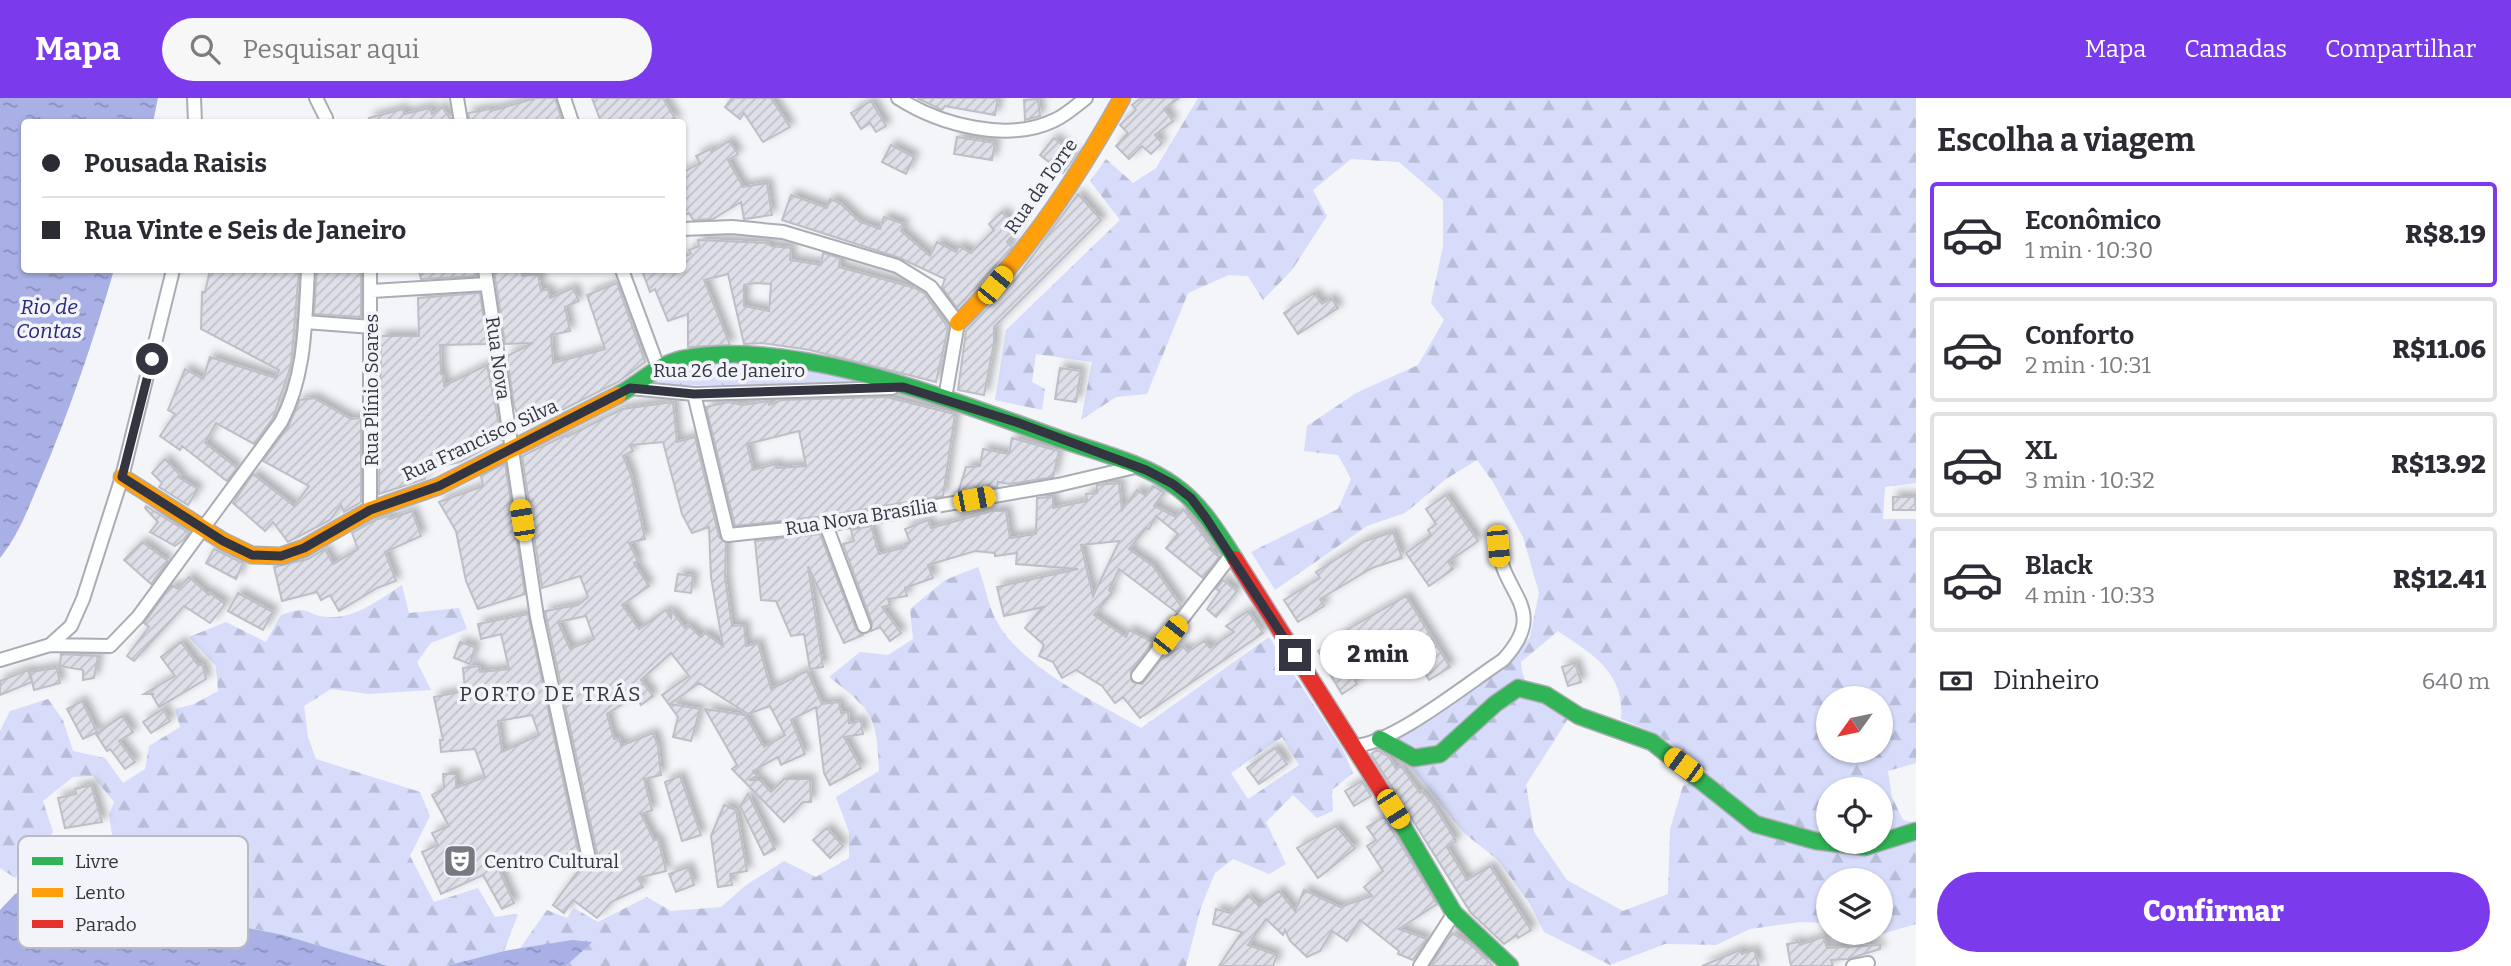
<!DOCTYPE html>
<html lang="pt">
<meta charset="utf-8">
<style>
body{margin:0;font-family:Bitter,serif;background:#f7f7f7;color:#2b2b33;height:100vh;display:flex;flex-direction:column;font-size:26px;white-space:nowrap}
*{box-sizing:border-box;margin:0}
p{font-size:23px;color:#7c7c81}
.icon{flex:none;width:38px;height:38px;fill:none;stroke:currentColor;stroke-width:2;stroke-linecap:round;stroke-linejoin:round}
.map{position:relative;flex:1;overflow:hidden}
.side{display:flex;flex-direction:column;background:#fff;width:595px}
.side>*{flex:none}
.top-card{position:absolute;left:21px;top:21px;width:665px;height:154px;border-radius:7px;box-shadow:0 2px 5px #0004;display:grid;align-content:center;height:154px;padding:0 21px;background:#fff}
.needle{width:46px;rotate:237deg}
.controls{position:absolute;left:1816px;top:588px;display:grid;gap:14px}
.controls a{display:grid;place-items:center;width:77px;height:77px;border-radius:50%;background:#fff;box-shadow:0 2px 5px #0004;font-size:35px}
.end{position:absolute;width:32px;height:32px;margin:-16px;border:9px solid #333541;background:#fff;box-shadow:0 0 0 4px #fff}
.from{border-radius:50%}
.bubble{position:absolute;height:49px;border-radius:24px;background:#fff;box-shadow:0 2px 5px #0004;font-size:23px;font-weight:800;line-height:49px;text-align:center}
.car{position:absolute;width:21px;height:42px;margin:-21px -10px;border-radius:9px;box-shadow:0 0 5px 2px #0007;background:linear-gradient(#f5c518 24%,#345 0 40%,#f5c518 0 76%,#345 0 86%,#f5c518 0)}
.top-card b{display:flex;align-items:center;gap:24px;height:66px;font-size:26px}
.top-card b+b{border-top:2px solid #e1e1e2}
.top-card i{width:18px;height:18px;background:#2b2b33}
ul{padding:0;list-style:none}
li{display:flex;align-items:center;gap:21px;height:105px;margin:0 14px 10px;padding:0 7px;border:4px solid #e1e1e2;border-radius:7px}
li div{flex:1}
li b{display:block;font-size:26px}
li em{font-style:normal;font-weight:800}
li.current{border-color:#7c3aed}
li>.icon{width:63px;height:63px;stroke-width:1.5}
h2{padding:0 21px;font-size:32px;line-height:84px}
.pay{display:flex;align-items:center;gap:18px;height:77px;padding:0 21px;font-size:26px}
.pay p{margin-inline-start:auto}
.cta{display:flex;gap:14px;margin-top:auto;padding:14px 21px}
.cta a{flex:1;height:80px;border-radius:42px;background:#7c3aed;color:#fff;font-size:28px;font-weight:800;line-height:80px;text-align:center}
header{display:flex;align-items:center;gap:42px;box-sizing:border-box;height:98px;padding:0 35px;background:#7c3aed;color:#fff}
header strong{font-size:33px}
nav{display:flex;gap:38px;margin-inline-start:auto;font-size:24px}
.search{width:490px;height:63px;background:#f7f7f7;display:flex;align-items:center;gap:18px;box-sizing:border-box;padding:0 24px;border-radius:38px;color:#7c7c81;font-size:26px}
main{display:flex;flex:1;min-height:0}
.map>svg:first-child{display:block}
.forest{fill:url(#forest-firs);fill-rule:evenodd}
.park{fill:url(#park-tufts)}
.water{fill:url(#water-ripples)}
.building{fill:url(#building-hatch);stroke:#bdbfc6;stroke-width:2;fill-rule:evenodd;filter:url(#shadow)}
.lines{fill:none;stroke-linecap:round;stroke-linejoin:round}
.street-casing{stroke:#abacb4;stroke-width:16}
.fast-casing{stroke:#abacb4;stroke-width:19}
.slow-casing{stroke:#abacb4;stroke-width:19}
.jam-casing{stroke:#abacb4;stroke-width:19}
.street{stroke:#fdfefe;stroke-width:12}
.fast{stroke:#30b455;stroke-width:16}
.slow{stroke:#ff9f0a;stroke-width:16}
.jam{stroke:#e5322d;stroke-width:16}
.route{stroke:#333541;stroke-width:9}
.labels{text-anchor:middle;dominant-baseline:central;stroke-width:7;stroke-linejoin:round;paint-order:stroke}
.street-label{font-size:19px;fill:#333541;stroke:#f3f4fa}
.poi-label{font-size:19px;fill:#333541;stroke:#f3f4fa;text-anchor:start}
.water-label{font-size:21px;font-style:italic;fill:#29277d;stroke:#f3f4fa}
.neighbourhood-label{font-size:21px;letter-spacing:2px;fill:#333541;stroke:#f3f4fa}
.key{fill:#f3f4fa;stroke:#b9bbc2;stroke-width:2}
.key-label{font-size:19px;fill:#333541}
</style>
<header>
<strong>Mapa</strong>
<div class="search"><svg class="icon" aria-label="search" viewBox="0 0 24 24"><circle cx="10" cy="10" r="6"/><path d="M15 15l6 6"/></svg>Pesquisar aqui</div>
<nav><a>Mapa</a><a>Camadas</a><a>Compartilhar</a></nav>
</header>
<main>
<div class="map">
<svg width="1916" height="868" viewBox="0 0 1916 868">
<defs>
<pattern id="forest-firs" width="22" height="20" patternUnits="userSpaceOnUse" patternTransform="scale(1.75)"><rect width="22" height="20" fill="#d6dcfa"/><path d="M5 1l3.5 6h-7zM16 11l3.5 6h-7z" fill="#b8bdd8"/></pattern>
<pattern id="park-tufts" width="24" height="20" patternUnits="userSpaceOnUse" patternTransform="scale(1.75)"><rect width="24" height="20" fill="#d6dcfa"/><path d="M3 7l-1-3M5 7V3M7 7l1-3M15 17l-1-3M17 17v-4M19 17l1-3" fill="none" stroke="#b8bdd8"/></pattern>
<pattern id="water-ripples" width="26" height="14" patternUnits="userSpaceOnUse" patternTransform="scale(1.75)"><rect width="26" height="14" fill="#a8b0e5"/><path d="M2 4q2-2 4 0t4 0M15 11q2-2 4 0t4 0" fill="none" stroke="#8990bb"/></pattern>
<pattern id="building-hatch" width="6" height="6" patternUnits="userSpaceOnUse" patternTransform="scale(1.75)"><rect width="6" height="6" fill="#dedfe8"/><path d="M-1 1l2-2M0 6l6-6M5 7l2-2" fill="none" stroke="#bfc0c8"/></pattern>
<filter id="shadow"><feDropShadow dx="5" dy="-5" stdDeviation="3.5" flood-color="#0004"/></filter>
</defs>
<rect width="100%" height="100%" fill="#f4f5f9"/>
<path class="forest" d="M1198,0H1916V385L1885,389L1883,421H1916V665L1888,673L1892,699L1903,722L1916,725V826L1882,836L1846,835H1881V782H1829V825L1800,824L1750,831L1716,847L1665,846L1610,867L1544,834L1530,806L1498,762L1464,735L1388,641L1501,571L1530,539L1539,495L1523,439L1493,384L1477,362L1446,381L1405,415L1367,428L1275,492L1251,454L1338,411L1351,381L1338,357L1304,353L1307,328L1356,295L1418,267L1444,222L1431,205L1443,148V102L1399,64L1351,61L1313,92L1327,118L1292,172L1263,202L1248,178L1229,177L1188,195L1147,296L1116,299L1081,322L1092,264L1036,256L1032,284L1045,291L1042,312L995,302L1006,232L1120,122L1090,83L1106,61L1133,85L1156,70ZM1558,533C1592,556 1625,574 1621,621L1657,636L1708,675L1683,688L1670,731L1668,796L1623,813L1567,782L1534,734L1526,687L1568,621C1545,607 1522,593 1521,564ZM1829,600H1881V653H1829ZM1829,691H1881V744H1829Z
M978,469C984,484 987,501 993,516C1015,567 1096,604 1141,630L1269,539L1342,650L1353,675L1332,692L1333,713L1317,720L1293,697L1266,724L1286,766L1269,776L1233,761L1215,775L1201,809L1186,868H566L591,844L518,853L547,812L567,820L574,810L598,824L647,799L671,813L721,809L746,787L784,763L816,779L849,760V734L836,699L879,673C877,617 873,613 829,579L860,554L888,557L913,541L910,511L945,482ZM1282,639L1299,667L1248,701L1231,675Z
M402,487L409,515L459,510L467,531L431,545L417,564L431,592L368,596L331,591L304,608L308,639L316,661L420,694L430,718L410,758L434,804L478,790L495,819L518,816L504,853L446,868H388L283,837L139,806L121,790L110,767L86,754L112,737L109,716L114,704L93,678L73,679L43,703L53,734L45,749L15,780L0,770V633L10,613L48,601L63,622L73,653L105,660L123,685L145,671L149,648L180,629L175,611L194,606L218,593L216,568L189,539L226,524L266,544L281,517C313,506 303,517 328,519C356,521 380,501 402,487Z"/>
<path class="park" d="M729,263L788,265L857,283L768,287H642C670,271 697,265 729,263Z"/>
<path class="water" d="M0,0H158L153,24H24V172H114C93,244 69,315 39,385C28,411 18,438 0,460Z
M35,786L91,794L166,813L283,837L388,868H0V812L15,796Z
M572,842L592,844L566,868H446L504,853Z"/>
<path class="building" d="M536,0H555L562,22L470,24L468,15L490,11L491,13Z
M592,0H663L677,24H601Z
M732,0H771L790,29L763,44L744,15L740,21L725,9Z
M917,0H998L995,17L945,8L942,12Z
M1141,0H1179L1164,11L1173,23L1155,37L1162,45L1151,56L1142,48L1129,61L1116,48L1128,35L1120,27L1136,12L1132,7Z
M1038,1L1040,18L1025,22L1024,2Z
M871,3L886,28L876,34L870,25L861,31L851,15Z
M442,9L451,22V19L452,24H370L369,20L403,11L404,16L430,10L432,16Z
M957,39L995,45L992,62L954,56Z
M1054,40L1075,58L1063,75L1040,57Z
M729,43L738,56L728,62L743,89L767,85L772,117L744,121L741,104L713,121L693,122L689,115L682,118V75L700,65L696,58L710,51L712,54Z
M891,47L914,59L906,76L882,64Z
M1078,96L1101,122L994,229V245L984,297L958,292L966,233L1015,182Z
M791,97L827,110L830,101L840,105L860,124L880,131L884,119L904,126L901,133L930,158L937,144L956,154L959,148L971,155L994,132L989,126L1002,114L1018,131L1007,144L1012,149L957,210L942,189L945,181L900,160L782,122Z
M698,142L767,145L771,148L791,150L790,162L821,167L823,155L840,160L839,169L915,190L925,196L948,230L936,284L810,252L762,245L744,246L728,176L704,182L730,247L688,249V216L668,223L655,191L650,194L643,175L652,172H682V159L691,156L689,152L699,148ZM755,185L771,186L769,213L744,208V187Z
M210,172H299L291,267L273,320L254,346L216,325L205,345L237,370L227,383L182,348L180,352L160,338L175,316L168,312L185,271L203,281L210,259L276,280L279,272L201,231L202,194H205Z
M317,172H361V219L314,216Z
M426,172H476L477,178L421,181L419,173Z
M494,172H521L522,178L538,176L541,193L548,191L550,200L573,190L579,203L565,209L570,233L551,237L553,265L605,251L587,197L617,185L645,264L618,284L524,331L514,308L507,258L533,245L505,246Z
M480,195L487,246L440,247L441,276H443L444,288L487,267L502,341L460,364L432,370V375H424L425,381L379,396L381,238H419L418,200Z
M1314,195L1322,206L1331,200L1338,210L1298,236L1284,215Z
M1060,270L1081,273L1076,304L1055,301Z
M886,299L955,316L943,398L825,418L735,428L706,309L728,304L743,307L768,303L769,307L782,302ZM799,333L806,368L777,370L776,366L753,372L747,346Z
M314,300L351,321L361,320V404L344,414L341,407L330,422L288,444L273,424L265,433L233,405L253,376L294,408L309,388L263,363L288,329L300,302Z
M673,304L677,344L695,339L719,439L726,445L725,479L732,528L744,527L746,548L758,545L771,591L807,573L822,606L839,604L841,615L848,614L849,625L861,623L863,636L844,639L861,670L830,687L824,675L816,609L791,622L805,656L781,667L778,659L753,673L757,678L749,682H760L771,694L784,681H810L811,704H803L784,724L732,671L737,667L705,611L745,617L764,649L785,637L770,608L748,616L699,585L670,606L700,611L691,643L673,639L678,619L662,597L689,578L671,555L641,582L653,598L641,607L635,598L607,616L614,641L619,640L621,648L653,635L658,648L661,677L644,681L652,712L641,716L654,742L658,741L666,773L638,780L643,789L611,804L597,820L573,802L564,815L553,807L585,764L594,762L597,755L545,513L578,507L588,499L580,478L542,490L522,358L566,337L567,339L622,311ZM663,344L682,416L692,435L709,429L711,479L723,548L705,535L701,539L688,527L685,530L672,513L671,520L666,512L639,531L622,507L649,488L634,465L638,463L629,445L645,441L631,377L623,358L633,353L630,347ZM586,518L594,541L570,551L558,524Z
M1012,340L1059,353L1053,379L1010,386L998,384L997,389L958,395L966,369L980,368L983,351L1009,356Z
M165,361L180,377L178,379L198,391L188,407L159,389L162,385L152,375Z
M505,365L525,496L478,511L466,483L456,433L439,404L483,388L481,378Z
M1119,385L1122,412L1137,392L1146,398L1153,388L1164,394L1154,408L1176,419L1183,411L1212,449L1210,451L1219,459L1203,480L1166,450L1178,436L1156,418L1149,431L1146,430L1129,451L1153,468L1181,508L1176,514L1119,471L1109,492L1112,495L1094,517L1126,539L1129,532L1153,544L1131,573L1132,584L1142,586L1161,562L1182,548L1188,554L1204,543L1210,550L1234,534L1226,528L1248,513L1263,535L1140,620L1123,599L1115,605L1102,588L1076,572L1062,580L1053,564L1039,558L1044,547L1025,530L1043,509L1004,518L997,489L1078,471L1016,466L1017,455L995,458V455L975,453L928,467L933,480L905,490L907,498L888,501L890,507L882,509L901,535L890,543L880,529L871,533L872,525L843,446L854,443L851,432L871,428L879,456L906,449L905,446L910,444L905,431L928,422L931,430L992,413H1006L1010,440L1036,436L1037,400L1053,399V410L1087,403L1086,396L1097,395V387ZM1119,443V444L1093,498L1081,447Z
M1446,397L1478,443L1448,464L1453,471L1429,488L1406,455L1431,437L1428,432L1436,426L1426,411Z
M1893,399H1915L1916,412H1893Z
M146,408L189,435L184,441L175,448L150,434L158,424L145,410Z
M412,413L421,438L385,454L396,483L377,490L339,513L330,497L321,502L317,494L282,503L274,469L308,461L325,451L333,466L358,451L352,435L375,422L388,418L390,421Z
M1393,434L1402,460L1372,470L1320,501L1324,508L1298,524L1284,502L1320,480L1316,474L1365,443Z
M820,436L856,531L863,537L844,545L808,468L823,569L810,571L804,536L791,538L776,503L761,502L755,443Z
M142,444L168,463L151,486L124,462Z
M214,451L243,465L236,481L206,465Z
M678,476L693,478L691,495L675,493Z
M189,479L209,497L210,495L225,506L210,525L184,508L134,563L127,558L149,529L144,525L172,487L178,491Z
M1223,482L1237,493L1216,519L1207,511L1220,493L1216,491Z
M238,495L273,514L263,532L228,513Z
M1406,498L1450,569L1429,582L1398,532L1370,549L1368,546L1344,564L1357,586L1342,596L1330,576L1333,574L1318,553L1350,530Z
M528,516L579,758L583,763L499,772L514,805L502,811L483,777L441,796L422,754L438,747L432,735L449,728L432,697L444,690L443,676H456V690L485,679L475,651L441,654L440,642H443L434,599L465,593L463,570L479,568L480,574L509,571L501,536L481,541L478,526ZM532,617L539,637L502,654L498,623Z
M181,544L198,567L202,566L206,581L159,609L152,597L154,596H144L175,578L161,559Z
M460,544L475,549L470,566L454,560Z
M61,556L98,558L94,580L83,582V572L60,568Z
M1575,565L1581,584L1568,588L1562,569Z
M57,570L60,585L34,592L30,574Z
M28,572L32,584L0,597V583Z
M82,603L97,634L83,641L67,611Z
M163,611L170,623L151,635L143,624Z
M122,618L133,634L119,643L135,664L125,671L110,651L107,653L96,636Z
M1275,650L1287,666L1259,686L1247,670Z
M1377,652L1389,659L1396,671L1401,668L1420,695L1422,693L1433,706L1456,743L1447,749L1467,782L1490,768L1531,832L1518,840L1517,837L1504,846L1471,815L1371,656Z
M680,678L701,737L682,743L665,684Z
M1362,683L1371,698L1354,708L1345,693Z
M91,687L102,724L65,730L58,700L76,696L75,691Z
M748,696L775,751L764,757L740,708Z
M724,707L736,712L747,773L730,776L732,787L718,789L711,738Z
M1384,719L1437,806L1399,831L1427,841L1413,862L1398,856L1399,853L1360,822L1347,843L1332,833L1320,853L1307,859L1290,843L1285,832L1283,837L1266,821L1248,847L1277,857L1273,868H1219L1242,834L1213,826L1216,811L1230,815L1248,797L1259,808L1279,793L1295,813L1304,792L1340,809L1372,798L1364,789L1383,773L1367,748L1376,742L1367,729Z
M1336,728L1355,750L1318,780L1297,750Z
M827,730L843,748L830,760L813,742Z
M688,769L694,787L676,794L669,776Z
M1452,835L1471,847L1493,868H1430Z
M1823,839L1827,850L1880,847V851L1848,861L1831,862L1833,868H1791L1787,846L1799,844L1800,847Z
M1740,852L1742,856L1754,852L1759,868H1702Z"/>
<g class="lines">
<defs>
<path id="street" d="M194,0L195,24
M316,0L326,20
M457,0L461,24
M564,0L572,24
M898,0C940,27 1008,45 1055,22C1066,17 1077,7 1086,0
M682,131L732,129L783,134L897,168L931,189L958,225L945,300
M485,172L537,519L588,756
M622,172L658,269
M372,193L487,186
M305,224L372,229
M630,290L694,296L892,290
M694,296L728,437L826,427L1058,387L1135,369
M370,412V172
M826,427L864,528
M50,547L71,528L83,501L122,379L173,172
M0,562L50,547L110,548L138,519L281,324C306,277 305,224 308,172
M1138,578L1232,456
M1353,648C1392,647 1468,585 1503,562C1550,511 1503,498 1498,448
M1420,868L1454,815
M1853,868L1868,865"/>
<path id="fast" d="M618,297C640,285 657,267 682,261C792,238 953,303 1057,340C1096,354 1142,364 1175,388C1200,405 1219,436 1235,461
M1380,641L1414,660L1440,656L1495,606L1518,590L1546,597L1579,618L1652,644L1755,726L1816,743L1865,749L1916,733
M1391,708L1454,815L1510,868"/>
<path id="slow" d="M958,225C1025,159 1076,82 1122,0
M122,379L223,443L252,457L281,458L304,450L370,412L439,388L618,297"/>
<path id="jam" d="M1235,461L1391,708"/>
</defs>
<use href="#street" class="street-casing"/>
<use href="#fast" class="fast-casing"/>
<use href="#slow" class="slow-casing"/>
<use href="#jam" class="jam-casing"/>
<use href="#street" class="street"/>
<use href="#fast" class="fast"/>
<use href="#slow" class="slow"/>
<use href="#jam" class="jam"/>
</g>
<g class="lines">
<path class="route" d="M152,261L122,379L223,443L252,457L281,458L304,450L370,412L439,388L630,290L694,296L903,289L1016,324L1146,372L1173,386L1191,400L1206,420L1295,557"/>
</g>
<defs>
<symbol id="theatre-square" viewBox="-11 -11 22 22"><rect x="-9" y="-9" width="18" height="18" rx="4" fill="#777881" stroke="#f3f4fa"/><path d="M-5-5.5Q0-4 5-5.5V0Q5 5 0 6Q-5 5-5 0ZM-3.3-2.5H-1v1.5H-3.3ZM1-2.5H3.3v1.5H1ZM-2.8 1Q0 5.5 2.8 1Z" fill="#fff"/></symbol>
</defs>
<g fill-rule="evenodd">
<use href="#theatre-square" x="441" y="744" width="38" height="38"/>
</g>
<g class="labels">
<g class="street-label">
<text transform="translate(1041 88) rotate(-55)">Rua da Torre</text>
<text transform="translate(498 260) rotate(82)">Rua Nova</text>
<text x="729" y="272">Rua 26 de Janeiro</text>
<text transform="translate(371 292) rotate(-90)">Rua Plínio Soares</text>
<text transform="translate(480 342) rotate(-25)">Rua Francisco Silva</text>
<text transform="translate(861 419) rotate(-9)">Rua Nova Brasília</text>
</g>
<g class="poi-label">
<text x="484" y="763">Centro Cultural</text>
</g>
<g class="water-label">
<text x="49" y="209">Rio de<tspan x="49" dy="24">Contas</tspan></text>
</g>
<g class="neighbourhood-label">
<text x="551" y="596">PORTO DE TRÁS</text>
</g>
</g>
<rect x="18" y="738" width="230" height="112" rx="10" class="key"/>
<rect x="32" y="759" width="31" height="8" fill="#30b455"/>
<rect x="32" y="790" width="31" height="9" fill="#ff9f0a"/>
<rect x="32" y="822" width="31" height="8" fill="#e5322d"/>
<g class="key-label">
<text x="75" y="770">Livre</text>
<text x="75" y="801">Lento</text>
<text x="75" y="833">Parado</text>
</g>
</svg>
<div class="controls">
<a><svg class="needle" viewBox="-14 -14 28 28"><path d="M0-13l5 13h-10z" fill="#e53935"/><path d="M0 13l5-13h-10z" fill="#7c7c81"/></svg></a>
<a><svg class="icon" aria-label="locate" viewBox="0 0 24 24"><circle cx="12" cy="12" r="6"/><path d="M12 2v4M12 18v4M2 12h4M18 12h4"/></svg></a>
<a><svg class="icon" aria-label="layers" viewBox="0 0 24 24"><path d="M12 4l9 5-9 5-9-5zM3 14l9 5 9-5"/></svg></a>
</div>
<i class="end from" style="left:152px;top:261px"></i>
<i class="end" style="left:1295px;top:557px"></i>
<div class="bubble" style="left:1320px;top:532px;width:116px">2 min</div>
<i class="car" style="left:995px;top:187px;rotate:39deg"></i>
<i class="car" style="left:974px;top:401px;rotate:79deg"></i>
<i class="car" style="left:522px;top:422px;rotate:351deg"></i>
<i class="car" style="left:1498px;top:448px;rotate:175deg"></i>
<i class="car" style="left:1170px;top:537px;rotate:38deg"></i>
<i class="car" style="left:1683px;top:667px;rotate:306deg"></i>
<i class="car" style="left:1393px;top:711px;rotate:148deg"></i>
<div class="top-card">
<b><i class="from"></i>Pousada Raisis</b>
<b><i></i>Rua Vinte e Seis de Janeiro</b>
</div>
</div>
<section class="side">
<h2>Escolha a viagem</h2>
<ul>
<li class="current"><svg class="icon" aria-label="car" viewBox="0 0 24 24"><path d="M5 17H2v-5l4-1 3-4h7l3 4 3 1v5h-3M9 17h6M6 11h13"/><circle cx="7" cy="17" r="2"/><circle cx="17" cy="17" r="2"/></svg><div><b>Econômico</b><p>1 min · 10:30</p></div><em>R$8.19</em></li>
<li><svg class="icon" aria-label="car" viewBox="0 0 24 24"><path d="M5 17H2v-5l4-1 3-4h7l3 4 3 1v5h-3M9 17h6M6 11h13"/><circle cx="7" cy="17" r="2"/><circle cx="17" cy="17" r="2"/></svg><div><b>Conforto</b><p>2 min · 10:31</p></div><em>R$11.06</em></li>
<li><svg class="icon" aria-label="car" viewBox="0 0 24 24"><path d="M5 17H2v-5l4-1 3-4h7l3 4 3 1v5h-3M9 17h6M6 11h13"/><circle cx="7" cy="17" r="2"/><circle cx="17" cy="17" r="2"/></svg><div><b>XL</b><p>3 min · 10:32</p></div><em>R$13.92</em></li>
<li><svg class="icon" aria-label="car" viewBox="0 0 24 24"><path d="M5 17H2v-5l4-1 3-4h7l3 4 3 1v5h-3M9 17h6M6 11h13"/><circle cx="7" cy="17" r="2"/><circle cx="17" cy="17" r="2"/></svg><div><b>Black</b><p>4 min · 10:33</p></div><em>R$12.41</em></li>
</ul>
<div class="pay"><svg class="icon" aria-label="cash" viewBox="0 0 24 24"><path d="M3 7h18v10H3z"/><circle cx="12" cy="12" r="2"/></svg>Dinheiro<p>640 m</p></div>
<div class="cta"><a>Confirmar</a></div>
</section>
</main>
